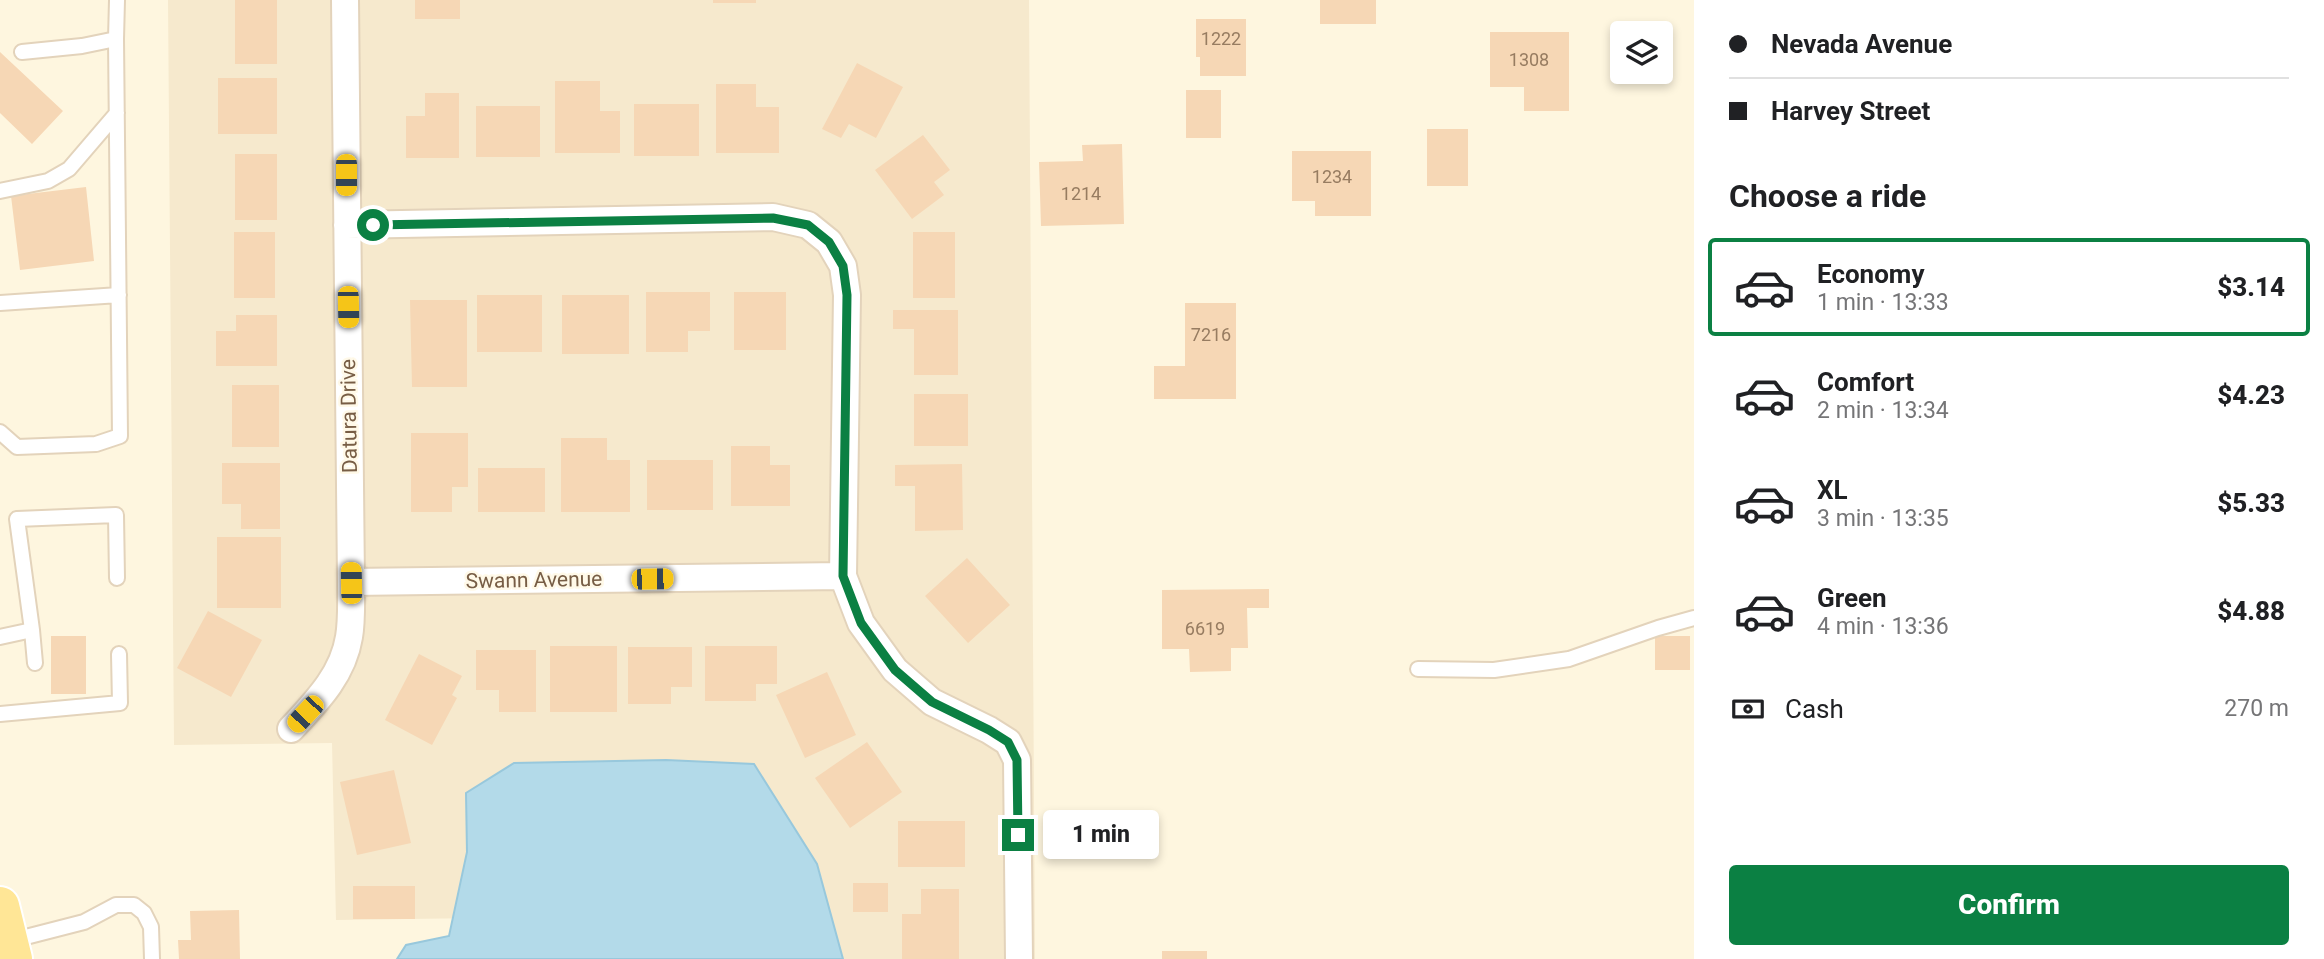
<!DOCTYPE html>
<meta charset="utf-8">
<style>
body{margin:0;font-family:Roboto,sans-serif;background:#f6f6f6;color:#202124;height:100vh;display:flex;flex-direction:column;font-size:26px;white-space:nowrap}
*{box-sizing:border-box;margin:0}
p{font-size:23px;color:#757577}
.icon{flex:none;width:38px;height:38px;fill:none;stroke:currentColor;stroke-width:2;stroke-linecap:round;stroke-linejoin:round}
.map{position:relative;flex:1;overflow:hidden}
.sheet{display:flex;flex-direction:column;background:#fff;width:630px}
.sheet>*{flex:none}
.hud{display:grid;align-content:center;height:154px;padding:0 35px;background:#fff}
.fabs{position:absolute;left:1610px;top:21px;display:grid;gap:14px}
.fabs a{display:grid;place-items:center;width:63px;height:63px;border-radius:7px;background:#fff;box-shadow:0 4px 10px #0003;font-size:35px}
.end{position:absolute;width:32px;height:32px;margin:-16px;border:9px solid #0b8043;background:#fff;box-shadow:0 0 0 4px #fff}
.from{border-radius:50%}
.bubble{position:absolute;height:49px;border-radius:7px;background:#fff;box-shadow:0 4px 10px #0003;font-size:23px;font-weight:800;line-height:49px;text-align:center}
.car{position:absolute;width:21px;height:42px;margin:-21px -10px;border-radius:9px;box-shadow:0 0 5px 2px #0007;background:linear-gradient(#f5c518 24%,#345 0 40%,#f5c518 0 76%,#345 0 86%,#f5c518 0)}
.hud b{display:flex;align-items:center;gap:24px;height:66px;font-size:26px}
.hud b+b{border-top:2px solid #e0e0e0}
.hud i{width:18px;height:18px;background:#202124}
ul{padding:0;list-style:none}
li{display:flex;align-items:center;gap:21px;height:98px;margin:0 14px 10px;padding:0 21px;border:4px solid transparent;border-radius:7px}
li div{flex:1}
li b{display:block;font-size:26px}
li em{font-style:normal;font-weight:800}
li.on{border-color:#0b8043}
li>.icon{width:63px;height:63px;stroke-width:1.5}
h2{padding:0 35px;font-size:32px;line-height:84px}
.pay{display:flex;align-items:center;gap:18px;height:77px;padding:0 35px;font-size:26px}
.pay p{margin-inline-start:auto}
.button{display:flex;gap:14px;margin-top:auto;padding:14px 35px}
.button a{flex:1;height:80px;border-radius:7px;background:#0b8043;color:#fff;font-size:28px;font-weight:800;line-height:80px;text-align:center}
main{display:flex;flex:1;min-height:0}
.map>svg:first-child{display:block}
.residential{fill:#f6e9cd}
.water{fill:#b3dae9;stroke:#98c8dc;stroke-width:2}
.building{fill:#f6d7b5}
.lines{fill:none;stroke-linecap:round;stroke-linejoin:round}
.service-casing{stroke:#e3d3bb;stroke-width:18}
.minor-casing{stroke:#e3d3bb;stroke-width:30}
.primary-casing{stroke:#fff;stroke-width:42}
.service{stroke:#fff;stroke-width:14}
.minor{stroke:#fff;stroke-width:26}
.primary{stroke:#ffe696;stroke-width:38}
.route{stroke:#0b8043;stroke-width:9}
.labels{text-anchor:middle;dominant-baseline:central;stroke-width:5;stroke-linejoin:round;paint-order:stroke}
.number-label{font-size:18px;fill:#977c61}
.street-label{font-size:21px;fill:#775d45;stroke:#fff9e8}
</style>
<main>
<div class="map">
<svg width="1694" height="959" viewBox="0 0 1694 959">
<rect width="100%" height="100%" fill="#fef6df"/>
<path class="residential" d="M168,0H1029L1035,959H480L479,918L336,920L332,743L174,745Z"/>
<path class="water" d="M666,760L754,764L817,864L843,959H397L406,945L449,936L467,852L466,793L514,763Z"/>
<path class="building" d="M235,0H277V64H235Z
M415,0H460V19H415Z
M713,0H756V3H713Z
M1320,0H1376V24H1320Z
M1196,19H1246V76H1200V57H1196Z
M1490,32H1569V111H1524V87H1490Z
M0,52L63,111L32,144L0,113Z
M857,63L903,87L876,138L849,124L841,138L822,129Z
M218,78H277V134H218Z
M555,81H600V111H620V153H555Z
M716,84H756V107H779V153H716Z
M1186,90H1221V138H1186Z
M425,93H459V158H406V116H425Z
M634,104H699V156H634Z
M476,106H540V157H476Z
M1427,129H1468V186H1427Z
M923,135L950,170L934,182L944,195L912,219L875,170Z
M1122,144L1124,224L1041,226L1039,162L1083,161L1082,145Z
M1292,151H1371V216H1315V201H1292Z
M235,154H277V220H235Z
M86,187L94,261L20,270L11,196Z
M234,232H275V298H234Z
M913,232H955V298H913Z
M646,292H710V331H688V352H646Z
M734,292H786V350H734Z
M477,295H542V352H477Z
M562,295H629V354H562Z
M410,300H467V387H412Z
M1185,303H1236V399H1154V366H1185Z
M893,310H958V375H914V329H893Z
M236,315H277V366H216V331H236Z
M232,385H279V447H232Z
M914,394H968V446H914Z
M411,433H468V487H452V512H411Z
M561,438H607V460H630V512H561Z
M731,446H770V465H790V506H731Z
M647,460H713V510H647Z
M222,463H280V529H241V504H222Z
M962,464L963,530L915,531V486H895V465Z
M478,468H545V512H478Z
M217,537H281V608H217Z
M967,558L1010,605L968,643L925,596Z
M1269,589V608H1247L1248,648H1231V671L1190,672L1189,649H1162V590Z
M208,611L262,640L231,697L177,668Z
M51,636H86V694H51Z
M1655,636H1690V670H1655Z
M550,646H617V712H550Z
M705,646H777V684H756V701H705Z
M628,647H692V687H671V704H628Z
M476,650H536V712H499V690H476Z
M419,654L462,676L452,695L457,698L432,745L385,720Z
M827,672L856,735L805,758L776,695Z
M867,742L902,792L850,828L815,778Z
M394,770L411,843L357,855L340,782Z
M898,821H965V867H898Z
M853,883H888V912H853Z
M353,886H415V919H353Z
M921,889H959V959H902V914H921Z
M239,910L240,959H179L178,940H191L190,911Z
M1162,951H1207V959H1162Z"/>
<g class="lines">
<defs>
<path id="service" d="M22,52L82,46L116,39L117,0
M0,191L48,181L69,169L117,113
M0,303L119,295
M0,432L17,447L96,444L120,436L116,39
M32,630L35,663
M0,637L32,630L17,519L116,515L117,578
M1418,669L1494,670L1569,659L1658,628L1694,618
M0,714L120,703L119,654
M10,941L84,922L116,905H134L144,913L151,927L152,959"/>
<path id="minor" d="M347,225L773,217L808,225L829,242L843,266L847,295L843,576L861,623L895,670L932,702L989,730L1008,742L1017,760L1019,959
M351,582L843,576
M291,729C316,702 343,675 349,637C352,620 351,600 351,582L345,0"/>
<path id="primary" d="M0,906L13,959"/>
</defs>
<use href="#service" class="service-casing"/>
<use href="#minor" class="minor-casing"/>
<use href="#primary" class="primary-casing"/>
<use href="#service" class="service"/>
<use href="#minor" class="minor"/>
<use href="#primary" class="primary"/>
</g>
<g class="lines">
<path class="route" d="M373,225L773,218L808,225L829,242L843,266L847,295L843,576L861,623L895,670L932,702L989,730L1008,742L1017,760L1018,835"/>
</g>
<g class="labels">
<g class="number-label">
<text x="1221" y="38">1222</text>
<text x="1529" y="59">1308</text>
<text x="1332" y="176">1234</text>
<text x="1081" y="193">1214</text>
<text x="1211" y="334">7216</text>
<text x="1205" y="628">6619</text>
</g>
<g class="street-label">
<text transform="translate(349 416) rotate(-91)">Datura Drive</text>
<text transform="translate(534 580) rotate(-1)">Swann Avenue</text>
</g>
</g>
</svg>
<div class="fabs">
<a><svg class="icon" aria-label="layers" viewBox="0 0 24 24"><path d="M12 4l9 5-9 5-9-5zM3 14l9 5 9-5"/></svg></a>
</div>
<i class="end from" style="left:373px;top:225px"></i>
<i class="end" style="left:1018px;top:835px"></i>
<div class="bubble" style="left:1043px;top:810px;width:116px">1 min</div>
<i class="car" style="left:346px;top:175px;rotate:180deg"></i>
<i class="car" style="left:348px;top:307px;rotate:179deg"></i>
<i class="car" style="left:652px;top:579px;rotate:89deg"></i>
<i class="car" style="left:351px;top:583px;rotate:359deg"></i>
<i class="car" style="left:305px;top:714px;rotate:223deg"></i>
</div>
<section class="sheet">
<div class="hud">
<b><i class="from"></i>Nevada Avenue</b>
<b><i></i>Harvey Street</b>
</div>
<h2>Choose a ride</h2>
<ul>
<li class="on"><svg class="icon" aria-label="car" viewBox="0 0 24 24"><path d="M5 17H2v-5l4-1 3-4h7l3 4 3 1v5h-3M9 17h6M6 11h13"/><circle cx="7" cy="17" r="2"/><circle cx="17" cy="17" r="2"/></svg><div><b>Economy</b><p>1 min · 13:33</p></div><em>$3.14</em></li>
<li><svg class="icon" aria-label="car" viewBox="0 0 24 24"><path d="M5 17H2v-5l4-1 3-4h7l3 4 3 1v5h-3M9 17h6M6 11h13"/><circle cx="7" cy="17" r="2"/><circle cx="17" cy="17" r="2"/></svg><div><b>Comfort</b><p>2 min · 13:34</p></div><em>$4.23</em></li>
<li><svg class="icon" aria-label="car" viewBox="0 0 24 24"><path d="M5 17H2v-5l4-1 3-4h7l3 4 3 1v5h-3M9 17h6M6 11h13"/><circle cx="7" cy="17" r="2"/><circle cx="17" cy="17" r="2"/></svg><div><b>XL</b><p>3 min · 13:35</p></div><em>$5.33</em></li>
<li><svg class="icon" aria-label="car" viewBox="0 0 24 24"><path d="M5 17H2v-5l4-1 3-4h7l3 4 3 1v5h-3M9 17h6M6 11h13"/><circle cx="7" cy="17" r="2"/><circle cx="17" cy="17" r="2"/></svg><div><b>Green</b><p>4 min · 13:36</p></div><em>$4.88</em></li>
</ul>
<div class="pay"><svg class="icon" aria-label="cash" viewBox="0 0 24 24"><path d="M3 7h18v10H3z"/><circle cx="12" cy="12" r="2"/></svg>Cash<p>270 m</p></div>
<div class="button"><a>Confirm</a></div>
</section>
</main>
